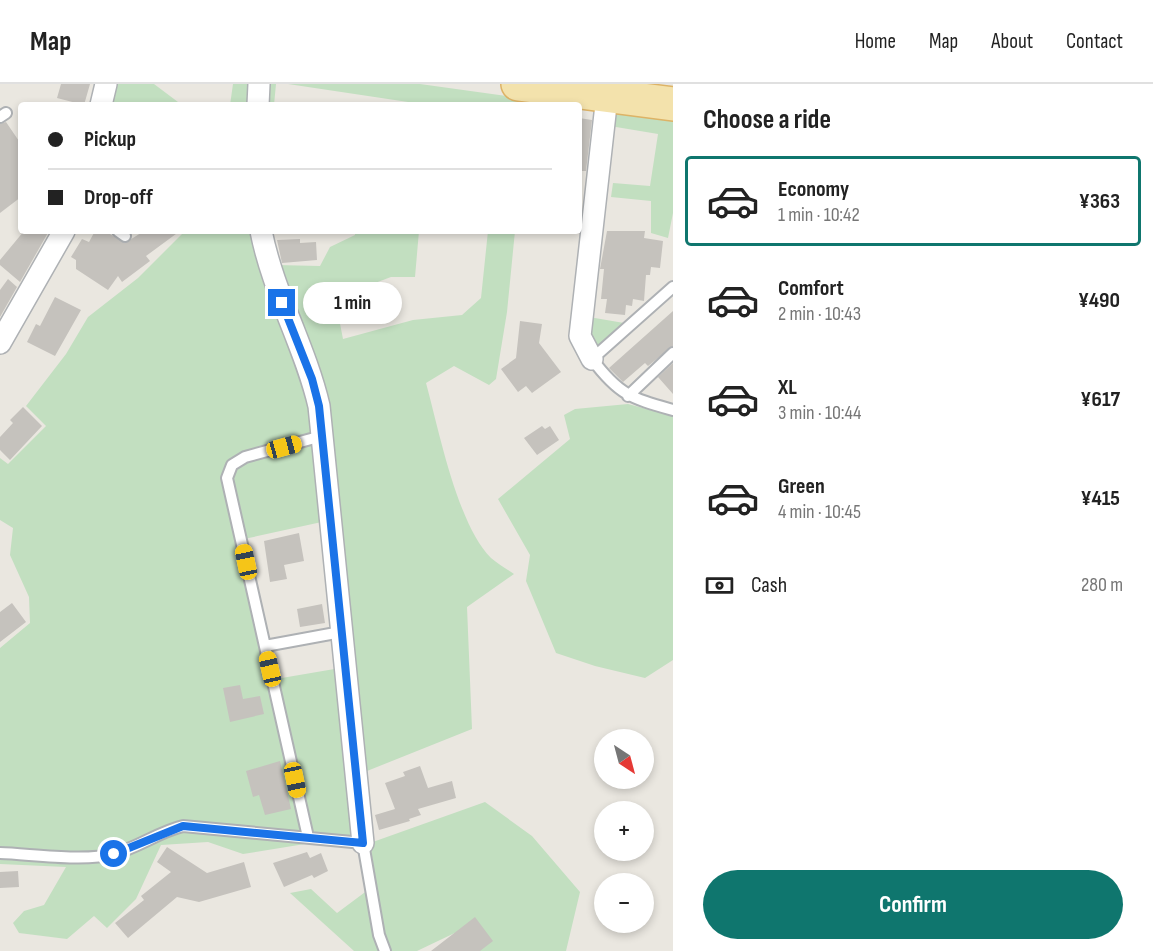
<!DOCTYPE html>
<meta charset="utf-8">
<style>
body{margin:0;font-family:"Sofia Sans Condensed",sans-serif;background:#f6f6f6;color:#222;height:100vh;display:flex;flex-direction:column;font-size:22px;white-space:nowrap}
*{box-sizing:border-box;margin:0}
p{font-size:20px;color:#767676}
.icon{flex:none;width:33px;height:33px;fill:none;stroke:currentColor;stroke-width:2;stroke-linecap:round;stroke-linejoin:round}
.map{position:relative;flex:1;overflow:hidden}
.panel{display:flex;flex-direction:column;background:#fff;width:480px}
.panel>*{flex:none}
.top-card{position:absolute;left:18px;top:18px;width:564px;height:132px;border-radius:6px;box-shadow:0 3px 9px #0003;display:grid;align-content:center;height:132px;padding:0 30px;background:#fff}
.needle{width:39px;rotate:144deg}
.controls{position:absolute;left:594px;top:645px;display:grid;gap:12px}
.controls a{display:grid;place-items:center;width:60px;height:60px;border-radius:50%;background:#fff;box-shadow:0 3px 9px #0003;font-size:30px}
.end{position:absolute;width:27px;height:27px;margin:-14px;border:8px solid #1a73e8;background:#fff;box-shadow:0 0 0 3px #fff}
.from{border-radius:50%}
.bubble{position:absolute;height:42px;border-radius:21px;background:#fff;box-shadow:0 3px 9px #0003;font-size:20px;font-weight:700;line-height:42px;text-align:center}
.car{position:absolute;width:18px;height:36px;margin:-18px -9px;border-radius:8px;box-shadow:0 0 4px 2px #0007;background:linear-gradient(#f5c518 24%,#345 0 40%,#f5c518 0 76%,#345 0 86%,#f5c518 0)}
.top-card b{display:flex;align-items:center;gap:21px;height:57px;font-size:22px}
.top-card b+b{border-top:2px solid #e0e0e0}
.top-card i{width:15px;height:15px;background:#222}
ul{padding:0;list-style:none}
li{display:flex;align-items:center;gap:18px;height:90px;margin:0 12px 9px;padding:0 18px;border:3px solid transparent;border-radius:6px}
li div{flex:1}
li b{display:block;font-size:22px}
li em{font-style:normal;font-weight:700}
li.current{border-color:#0f766e}
li>.icon{width:54px;height:54px;stroke-width:1.5}
h2{padding:0 30px;font-size:27px;line-height:72px}
.pay{display:flex;align-items:center;gap:15px;height:66px;padding:0 30px;font-size:22px}
.pay p{margin-inline-start:auto}
.primary-button{display:flex;gap:12px;margin-top:auto;padding:12px 30px}
.primary-button a{flex:1;height:69px;border-radius:36px;background:#0f766e;color:#fff;font-size:24px;font-weight:700;line-height:69px;text-align:center}
header{display:flex;align-items:center;gap:36px;box-sizing:border-box;height:84px;padding:0 30px;background:#fff;border-bottom:2px solid #e0e0e0}
header strong{font-size:28px}
nav{display:flex;gap:33px;margin-inline-start:auto;font-size:21px}
main{display:flex;flex:1;min-height:0}
.map>svg:first-child{display:block}
.green{fill:#c2dfc0;fill-rule:evenodd}
.building{fill:#c5c2bd}
.lines{fill:none;stroke-linecap:round;stroke-linejoin:round}
.lane-casing{stroke:#aeb1b4;stroke-width:14}
.street-casing{stroke:#aeb1b4;stroke-width:24}
.primary-casing{stroke:#ddb366;stroke-width:36}
.lane{stroke:#fff;stroke-width:10}
.street{stroke:#fff;stroke-width:21}
.primary{stroke:#f3e2ac;stroke-width:33}
.route{stroke:#1a73e8;stroke-width:8}
</style>
<header>
<strong>Map</strong>
<nav><a>Home</a><a>Map</a><a>About</a><a>Contact</a></nav>
</header>
<main>
<div class="map">
<svg width="673" height="867" viewBox="0 0 673 867">
<rect width="100%" height="100%" fill="#eae7e0"/>
<path class="green" d="M113,0H154L182,21H108Z
M233,0H276L274,21H230Z
M288,0H420L529,15V21H428Z
M614,24L673,33V129L668,154L651,149V117L611,113L613,99L650,102L658,50L610,42Z
M185,147H257L276,181L320,182L330,163L355,151V147H419L415,193H391L335,214L343,255L413,236L462,231L481,214L488,147H515L507,228L496,295L489,301L454,282L426,299C439,346 457,440 491,474C498,480 507,485 514,490L467,523L472,645L352,693L354,752L243,770L208,758L161,761L136,815L107,844L94,832L67,855L19,849L13,839L24,827L44,821L66,783L0,780V564L30,539L29,513L10,471L13,444L0,436V374L8,380L46,342L26,322L66,270L88,233L138,194ZM340,434L352,582L270,596L244,455Z
M589,233L624,239L593,267L590,262Z
M628,320L673,332V576L645,594L595,582L556,569L526,497L530,471L498,415L570,355L564,331L575,325Z
M485,718L532,752L580,808L566,867H470L461,846L417,867H354L290,809L311,805L337,829L376,800L370,759Z"/>
<path class="building" d="M61,0H90L84,21L57,14Z
M579,34L592,36L586,87H579Z
M6,38L21,60V113L0,129V40Z
M24,147H49L20,198L0,181V176Z
M95,147H105L125,159L144,147H180L146,172L150,177L122,198L118,192L108,206L76,185V176L71,173L82,155L89,158Z
M607,147H645L644,154L663,157L660,184L651,183L650,191H646L644,217L633,215L632,222L626,221L625,231L605,229L607,215H601L604,185H600Z
M300,155V159L316,158L317,176L282,179L277,156Z
M8,195L17,203L0,233V206Z
M55,213L81,226L55,272L27,258L36,240L40,242Z
M673,227V262L648,282L645,279L623,298L609,284Z
M520,237L542,240L539,259L561,288L532,309L526,302L518,308L501,285L516,274Z
M673,279V310L658,293Z
M23,323L42,342L10,376L0,366V353L13,339L10,336Z
M542,342L545,345L550,342L559,356L537,371L524,354Z
M299,449L304,477L284,481L287,495L270,498L264,457Z
M12,519L26,538L0,558V528Z
M322,520L325,539L300,543L297,525Z
M240,601L243,615L260,612L264,630L230,638L223,604Z
M280,677L291,725L265,731L259,711L253,713L246,687Z
M420,682L428,704L452,697L456,714L418,725L421,731L409,735L410,737L379,746L375,731L395,725L385,699L405,692L403,688Z
M167,763L207,789L244,778L251,803L199,818L177,813L128,854L115,839L144,816L141,812L171,788L157,778Z
M307,768L310,774L321,769L328,787L314,794L312,791L284,803L273,779Z
M18,787L19,803L0,804V788Z
M475,833L493,857L480,867H431Z"/>
<g class="lines">
<defs>
<path id="lane" d="M0,33L6,29
M118,147L125,152
M673,203L592,275C619,311 631,314 673,326
M628,312L673,269
M265,562L341,548
M308,753L227,394L232,381L245,373L322,352
M0,769C31,770 84,778 113,770C138,764 158,748 183,742L363,759L379,851L385,867"/>
<path id="street" d="M101,21L106,0
M258,21L259,0
M261,147C273,208 305,262 319,322L363,759
M0,259L64,147
M592,275L580,252L607,12"/>
<path id="primary" d="M518,0L673,20"/>
</defs>
<use href="#lane" class="lane-casing"/>
<use href="#street" class="street-casing"/>
<use href="#primary" class="primary-casing"/>
<use href="#lane" class="lane"/>
<use href="#street" class="street"/>
<use href="#primary" class="primary"/>
</g>
<g class="lines">
<path class="route" d="M114,770L183,742L363,759L319,322L312,295L282,219"/>
</g>
</svg>
<div class="controls">
<a><svg class="needle" viewBox="-14 -14 28 28"><path d="M0-13l5 13h-10z" fill="#e53935"/><path d="M0 13l5-13h-10z" fill="#767676"/></svg></a>
<a>+</a>
<a>−</a>
</div>
<i class="end from" style="left:114px;top:770px"></i>
<i class="end" style="left:282px;top:219px"></i>
<div class="bubble" style="left:303px;top:198px;width:99px">1 min</div>
<i class="car" style="left:284px;top:363px;rotate:75deg"></i>
<i class="car" style="left:246px;top:478px;rotate:348deg"></i>
<i class="car" style="left:270px;top:585px;rotate:347deg"></i>
<i class="car" style="left:295px;top:696px;rotate:168deg"></i>
<div class="top-card">
<b><i class="from"></i>Pickup</b>
<b><i></i>Drop-off</b>
</div>
</div>
<section class="panel">
<h2>Choose a ride</h2>
<ul>
<li class="current"><svg class="icon" aria-label="car" viewBox="0 0 24 24"><path d="M5 17H2v-5l4-1 3-4h7l3 4 3 1v5h-3M9 17h6M6 11h13"/><circle cx="7" cy="17" r="2"/><circle cx="17" cy="17" r="2"/></svg><div><b>Economy</b><p>1 min · 10:42</p></div><em>¥363</em></li>
<li><svg class="icon" aria-label="car" viewBox="0 0 24 24"><path d="M5 17H2v-5l4-1 3-4h7l3 4 3 1v5h-3M9 17h6M6 11h13"/><circle cx="7" cy="17" r="2"/><circle cx="17" cy="17" r="2"/></svg><div><b>Comfort</b><p>2 min · 10:43</p></div><em>¥490</em></li>
<li><svg class="icon" aria-label="car" viewBox="0 0 24 24"><path d="M5 17H2v-5l4-1 3-4h7l3 4 3 1v5h-3M9 17h6M6 11h13"/><circle cx="7" cy="17" r="2"/><circle cx="17" cy="17" r="2"/></svg><div><b>XL</b><p>3 min · 10:44</p></div><em>¥617</em></li>
<li><svg class="icon" aria-label="car" viewBox="0 0 24 24"><path d="M5 17H2v-5l4-1 3-4h7l3 4 3 1v5h-3M9 17h6M6 11h13"/><circle cx="7" cy="17" r="2"/><circle cx="17" cy="17" r="2"/></svg><div><b>Green</b><p>4 min · 10:45</p></div><em>¥415</em></li>
</ul>
<div class="pay"><svg class="icon" aria-label="cash" viewBox="0 0 24 24"><path d="M3 7h18v10H3z"/><circle cx="12" cy="12" r="2"/></svg>Cash<p>280 m</p></div>
<div class="primary-button"><a>Confirm</a></div>
</section>
</main>
